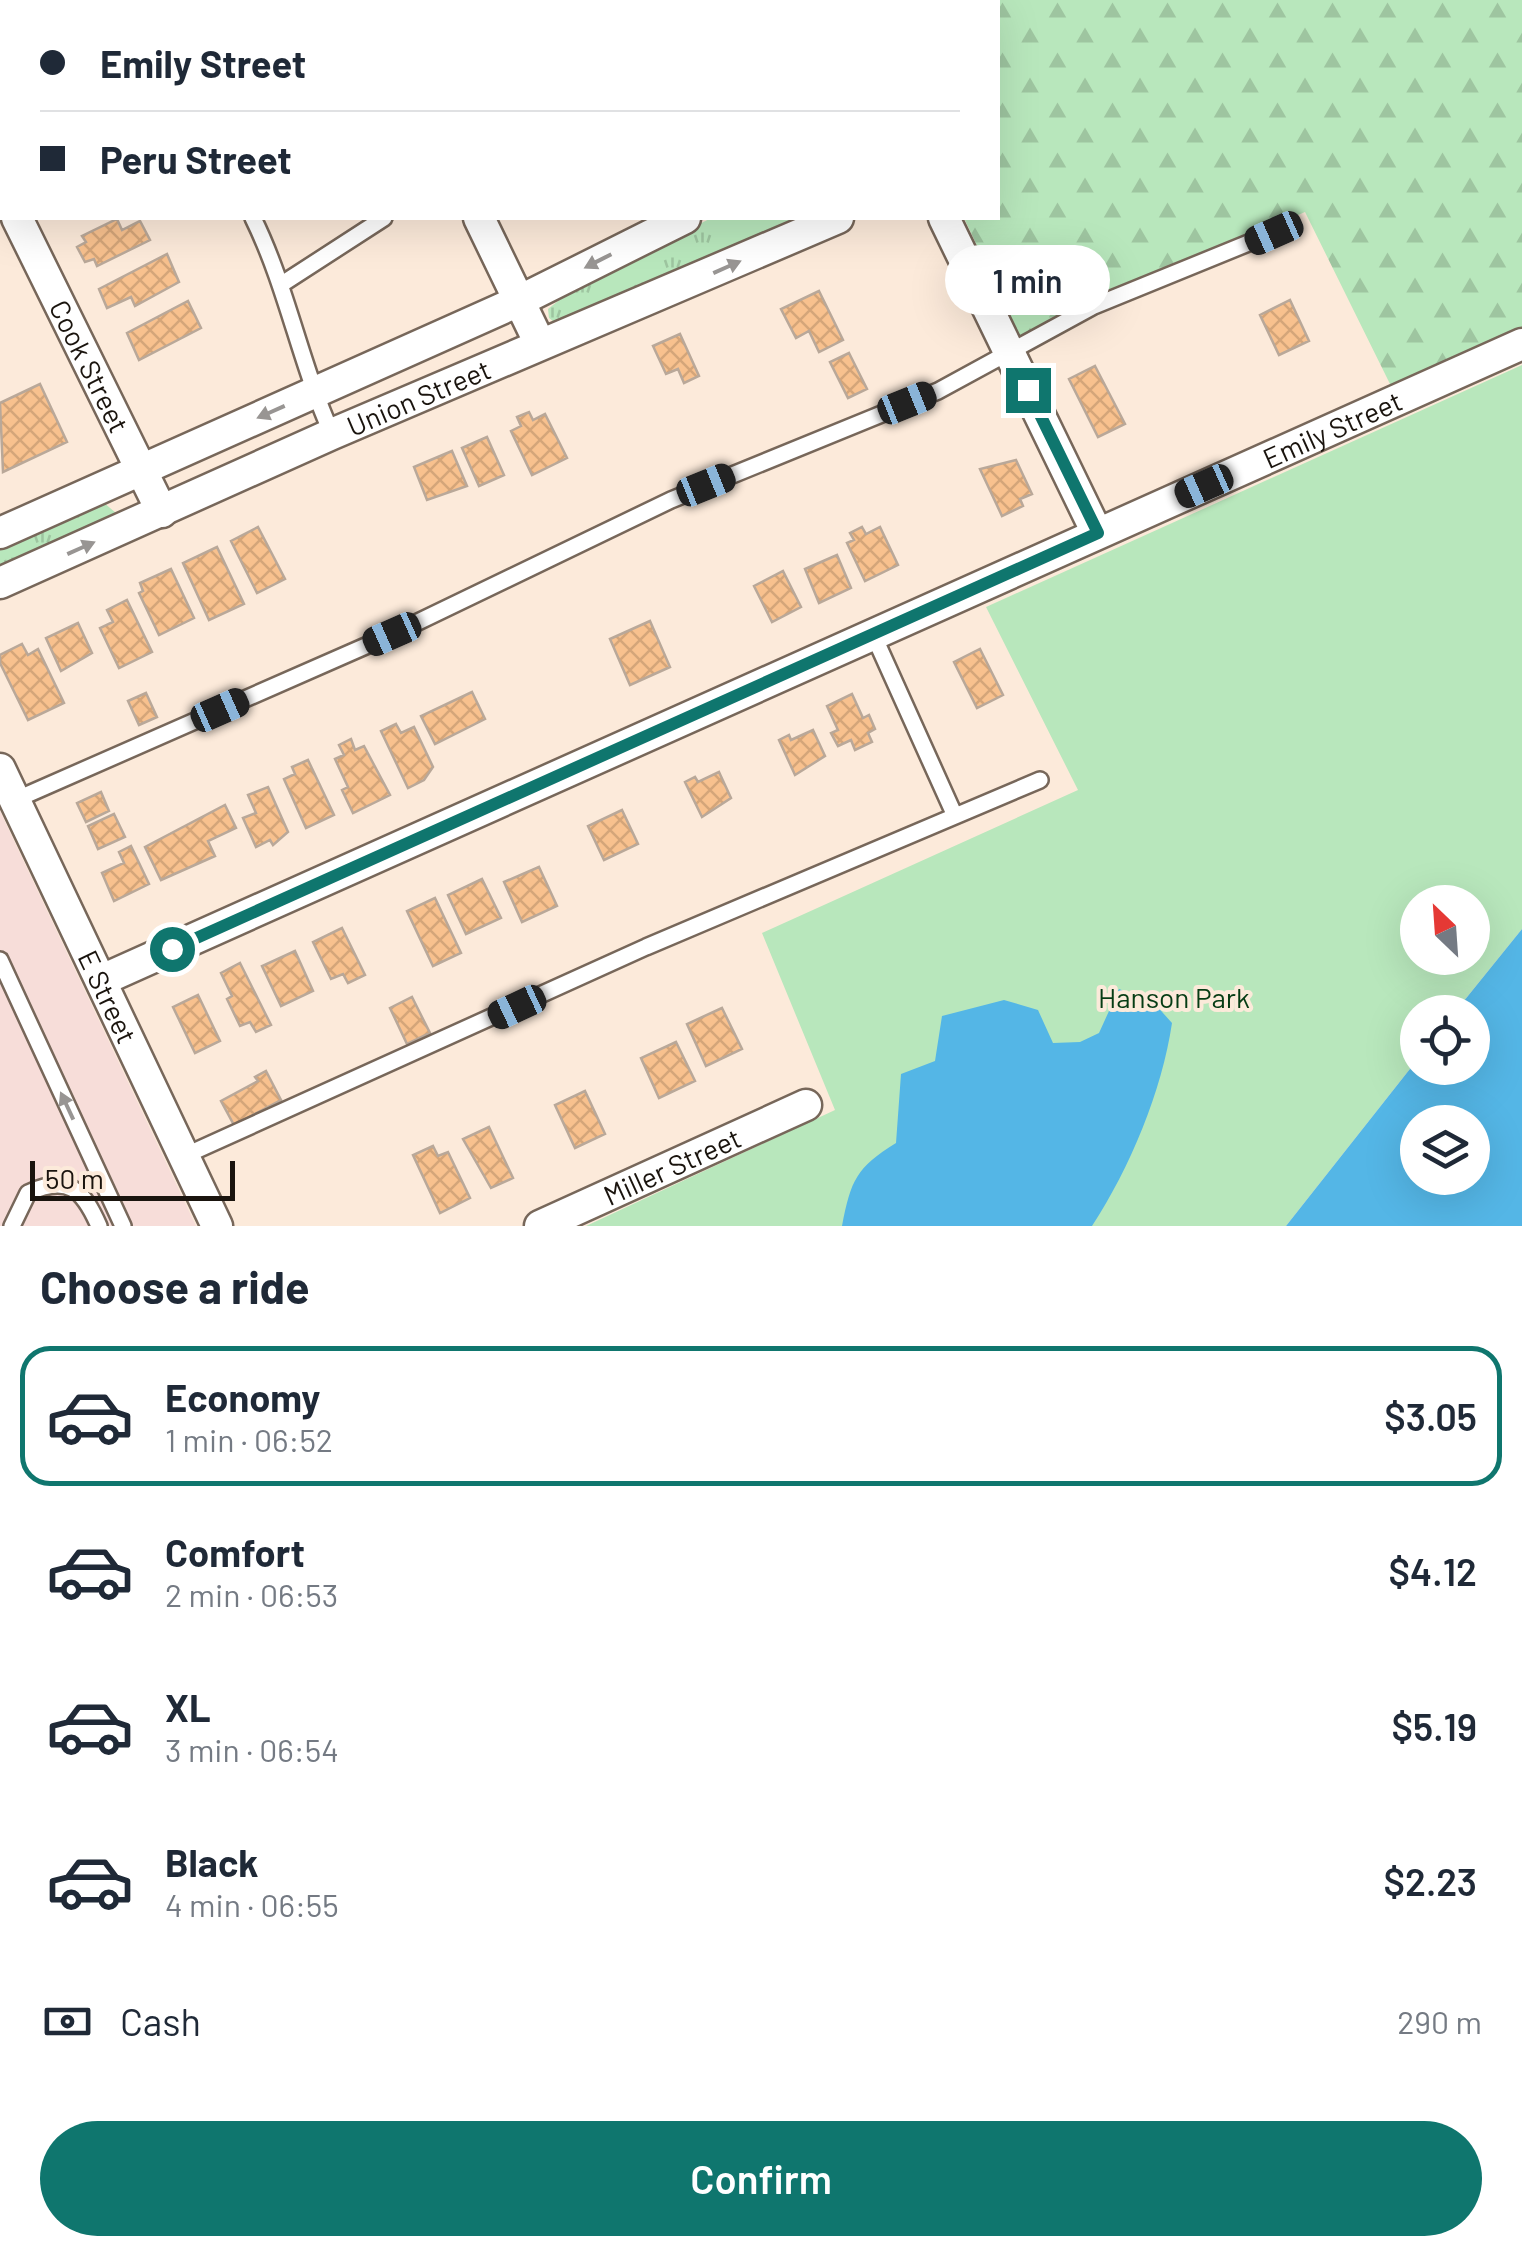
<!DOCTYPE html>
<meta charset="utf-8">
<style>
body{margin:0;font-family:Barlow,sans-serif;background:#f6f6f7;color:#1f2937;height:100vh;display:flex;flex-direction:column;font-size:38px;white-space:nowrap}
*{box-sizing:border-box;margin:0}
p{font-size:32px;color:#747a83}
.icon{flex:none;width:55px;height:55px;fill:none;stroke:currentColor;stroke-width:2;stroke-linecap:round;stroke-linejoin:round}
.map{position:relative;height:1226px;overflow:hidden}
.panel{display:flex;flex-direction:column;background:#fff;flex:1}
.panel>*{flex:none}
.banner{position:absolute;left:0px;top:0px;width:1000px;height:220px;box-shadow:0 10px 40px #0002;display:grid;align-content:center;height:220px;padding:0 40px;background:#fff}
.needle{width:65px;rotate:335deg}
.buttons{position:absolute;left:1400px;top:885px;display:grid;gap:20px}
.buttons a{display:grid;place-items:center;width:90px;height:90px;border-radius:50%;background:#fff;box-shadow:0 10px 40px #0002;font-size:50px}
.scale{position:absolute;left:30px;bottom:25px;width:205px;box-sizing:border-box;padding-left:10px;border:5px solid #1a140e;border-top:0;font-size:28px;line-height:35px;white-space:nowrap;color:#1a140e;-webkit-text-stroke:8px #fceada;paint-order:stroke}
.end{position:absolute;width:45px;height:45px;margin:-22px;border:12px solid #0f766e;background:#fff;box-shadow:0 0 0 5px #fff}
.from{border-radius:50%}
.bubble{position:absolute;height:70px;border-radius:35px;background:#fff;box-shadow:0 10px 40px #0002;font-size:32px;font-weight:600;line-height:70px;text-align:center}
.car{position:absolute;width:30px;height:60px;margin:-30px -15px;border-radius:12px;box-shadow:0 0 8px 2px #0007;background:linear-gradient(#222 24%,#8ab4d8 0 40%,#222 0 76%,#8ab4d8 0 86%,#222 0)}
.banner b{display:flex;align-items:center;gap:35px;height:95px;font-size:38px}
.banner b+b{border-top:2px solid #e0e1e3}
.banner i{width:25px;height:25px;background:#1f2937}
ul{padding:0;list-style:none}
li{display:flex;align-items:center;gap:30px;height:140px;margin:0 20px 15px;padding:0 20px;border:5px solid transparent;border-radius:30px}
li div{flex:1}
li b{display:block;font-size:38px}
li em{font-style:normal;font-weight:600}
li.on{border-color:#0f766e}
li>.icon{width:90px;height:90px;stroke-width:1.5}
h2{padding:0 40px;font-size:45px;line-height:120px}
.pay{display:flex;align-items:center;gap:25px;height:110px;padding:0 40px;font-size:38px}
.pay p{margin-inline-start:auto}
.action{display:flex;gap:20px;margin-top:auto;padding:20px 40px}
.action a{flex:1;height:115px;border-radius:60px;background:#0f766e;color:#fff;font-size:40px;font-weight:600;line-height:115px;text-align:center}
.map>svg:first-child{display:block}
.commercial{fill:#f7ddd9}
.grass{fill:url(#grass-tufts)}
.forest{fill:url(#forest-firs)}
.park{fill:#b8e7bc;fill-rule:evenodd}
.water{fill:#54b6e6;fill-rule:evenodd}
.building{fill:url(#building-cross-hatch);stroke:#b9a899;stroke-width:2.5}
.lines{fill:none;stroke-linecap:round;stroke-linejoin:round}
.lane-casing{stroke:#77675a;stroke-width:20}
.street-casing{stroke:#77675a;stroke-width:35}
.lane{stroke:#fff;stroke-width:15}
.street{stroke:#fff;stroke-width:30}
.oneway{fill:#989593}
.route{stroke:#0f766e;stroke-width:12}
.labels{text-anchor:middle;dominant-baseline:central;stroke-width:8;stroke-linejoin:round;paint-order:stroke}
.street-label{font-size:28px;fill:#1a140e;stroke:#fceada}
.park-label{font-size:28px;fill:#063c14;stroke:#fceada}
</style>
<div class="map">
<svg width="1522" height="1226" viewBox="0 0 1522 1226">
<defs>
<pattern id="grass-tufts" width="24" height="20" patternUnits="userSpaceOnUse" patternTransform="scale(2.5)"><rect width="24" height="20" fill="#b8e7bc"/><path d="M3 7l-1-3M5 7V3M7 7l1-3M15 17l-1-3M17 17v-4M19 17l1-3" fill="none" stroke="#9ec5a0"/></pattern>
<pattern id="forest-firs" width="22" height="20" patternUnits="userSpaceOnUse" patternTransform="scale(2.5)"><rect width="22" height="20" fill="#b8e7bc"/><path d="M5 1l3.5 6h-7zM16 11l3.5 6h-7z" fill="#9ec5a0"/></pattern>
<pattern id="building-cross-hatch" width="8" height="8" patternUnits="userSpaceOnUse" patternTransform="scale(2.5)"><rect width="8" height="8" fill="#f8c18e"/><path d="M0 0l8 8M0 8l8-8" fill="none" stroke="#d4a579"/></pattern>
</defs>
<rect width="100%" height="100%" fill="#fceada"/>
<path class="commercial" d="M0,811L196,1226H0Z"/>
<path class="grass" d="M711,218H818L558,325L549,318L548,309L568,293Z
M103,502L116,513L112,523L0,574V549Z"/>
<path class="forest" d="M863,0H1522V330L1391,386L1305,212L1019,336L964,218H998V2Z"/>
<path class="park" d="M1522,365V929L1455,1012H1418L1417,1060L1286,1226H586L835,1110L762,933L1078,790L986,607ZM1418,902H1472V958H1418Z"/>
<path class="water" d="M1522,929V1226H1286L1417,1060L1418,1068H1472V1012H1455ZM1418,1122H1472V1178H1418Z
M1119,989L1154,1003L1172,1023C1162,1091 1130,1168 1092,1226H842C851,1180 856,1168 896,1143L901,1074L935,1061L942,1016L1004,1000L1038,1010L1053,1043L1080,1042L1099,1033Z"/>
<path class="building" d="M117,219L122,230L140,221L150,240L97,266L94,259L85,262L77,247L86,242L82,236Z
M167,254L179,282L135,306L131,297L107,308L99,289Z
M819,291L843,340L819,352L809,331L796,338L781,309Z
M1290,300L1309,341L1279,355L1260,315Z
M188,301L201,328L139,360L127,333Z
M680,334L699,376L684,383L678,369L666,374L653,346Z
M849,353L867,389L848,398L830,362Z
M1095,366L1125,424L1098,437L1069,379Z
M40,384L67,442L3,472L0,403Z
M529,412L533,420L545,414L567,458L532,475L511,431L521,426L517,417Z
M487,437L504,475L479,486L462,448Z
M452,451L467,486L427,500L414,467Z
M1016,460L1032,494L1020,499L1023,506L1002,516L980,469Z
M258,527L285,579L257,593L231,541Z
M862,527L866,534L880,527L898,565L865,581L847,543L854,540L850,533Z
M217,547L244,604L209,620L183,563Z
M837,555L851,588L819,603L805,569Z
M171,569L194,618L159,635L139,593L143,591L140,583Z
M783,571L801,607L772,622L754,586Z
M127,600L152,652L119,668L100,628L113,622L107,610Z
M650,621L670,667L630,685L610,639Z
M78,623L92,653L61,671L46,638Z
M22,644L28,655L38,649L64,703L28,720L0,663V655Z
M980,649L1003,695L977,708L954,662Z
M472,692L485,719L435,744L421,716Z
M146,693L157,717L139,725L128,701Z
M852,694L863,718L869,715L875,729L868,733L872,742L855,750L851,740L838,746L831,733L838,730L827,706Z
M396,724L401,733L414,727L433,767L424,780L408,788L381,731Z
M813,730L825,756L795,775L779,740L789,735L791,740Z
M351,739L355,750L364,746L390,795L353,813L342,790L348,787L335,759L344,755L339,745Z
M308,760L334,815L306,828L284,779L295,774L292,767Z
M719,772L731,798L702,817L685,782L695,777L698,782Z
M268,787L288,832L273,845L270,840L256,847L243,818L256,813L248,795Z
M101,792L109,811L86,822L77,803Z
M225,805L236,828L208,841L215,856L161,880L145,847Z
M622,810L638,844L604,860L588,826Z
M114,814L125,837L98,849L88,826Z
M131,846L149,884L114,901L102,873L124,863L119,852Z
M539,867L557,906L522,922L504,882Z
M482,879L501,918L466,934L448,895Z
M435,898L461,953L433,966L407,911Z
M342,928L365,975L348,983L343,974L331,979L313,942Z
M295,951L313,991L281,1006L262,966Z
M240,963L271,1025L256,1032L250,1022L240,1026L227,999L232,996L221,973Z
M198,995L220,1041L195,1053L173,1007Z
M412,997L430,1033L407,1044L390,1008Z
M722,1008L742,1049L706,1066L687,1024Z
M676,1042L695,1081L659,1098L641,1058Z
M266,1071L281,1100L234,1125L221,1101L258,1081L255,1077Z
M585,1091L605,1134L575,1148L555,1105Z
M489,1127L513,1178L491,1188L463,1139Z
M433,1146L438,1156L448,1152L470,1198L440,1213L413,1155Z"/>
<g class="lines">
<defs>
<path id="lane" d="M141,0L143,2
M613,0L614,2
M253,218C287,287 300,363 332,434
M282,284L384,218
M873,634L955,816
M15,800L393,634L671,500L938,391L1094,306L1273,233
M0,960L123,1226
M184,1156L646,947L1040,780
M12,1226L28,1193C69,1174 83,1190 99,1226"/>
<g id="street">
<path d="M835,0L836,2"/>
<path d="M375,2L380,0"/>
<path d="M0,183L2,188"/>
<path id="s1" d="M17,218L162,512"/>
<path d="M479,218L540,344"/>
<path d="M944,218L1097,533"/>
<path d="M0,533L519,301L685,218"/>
<path id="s2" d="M0,583L332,434L838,218"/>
<path id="s3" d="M0,769L217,1226"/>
<path id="s4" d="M102,980L1522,344"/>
<path id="s5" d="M540,1226L806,1105"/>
</g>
</defs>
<use href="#lane" class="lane-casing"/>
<use href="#street" class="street-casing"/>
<use href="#lane" class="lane"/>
<use href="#street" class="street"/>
</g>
<defs><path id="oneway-solid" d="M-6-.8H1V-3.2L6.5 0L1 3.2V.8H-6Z" transform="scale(2.5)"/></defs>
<g class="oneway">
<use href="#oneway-solid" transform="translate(598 261) rotate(153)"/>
<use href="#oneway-solid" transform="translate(727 267) rotate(-24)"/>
<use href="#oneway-solid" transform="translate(271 412) rotate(156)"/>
<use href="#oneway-solid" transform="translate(81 548) rotate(-24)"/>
<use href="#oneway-solid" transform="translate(67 1106) rotate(-115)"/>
</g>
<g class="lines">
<path class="route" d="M172,949L1098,533L1028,390"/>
</g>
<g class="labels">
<g class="street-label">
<text stroke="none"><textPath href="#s1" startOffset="165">Cook Street</textPath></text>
<text stroke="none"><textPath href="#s2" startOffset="458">Union Street</textPath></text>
<text stroke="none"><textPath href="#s4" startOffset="1348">Emily Street</textPath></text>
<text stroke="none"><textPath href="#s3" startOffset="252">E Street</textPath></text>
<text stroke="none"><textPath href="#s5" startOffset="145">Miller Street</textPath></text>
</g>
<g class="park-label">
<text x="1174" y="997">Hanson Park</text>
</g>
</g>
</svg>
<div class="buttons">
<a><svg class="needle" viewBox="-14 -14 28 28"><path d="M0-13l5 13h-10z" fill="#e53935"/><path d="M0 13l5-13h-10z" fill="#747a83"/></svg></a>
<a><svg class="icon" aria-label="locate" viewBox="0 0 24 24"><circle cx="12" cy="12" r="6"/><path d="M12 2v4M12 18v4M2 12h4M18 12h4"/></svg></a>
<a><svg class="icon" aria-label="layers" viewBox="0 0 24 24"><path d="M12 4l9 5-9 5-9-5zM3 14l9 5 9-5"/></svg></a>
</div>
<div class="scale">50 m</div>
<i class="end from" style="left:172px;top:949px"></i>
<i class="end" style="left:1028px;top:390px"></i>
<div class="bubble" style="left:945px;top:245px;width:165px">1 min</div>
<i class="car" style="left:1274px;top:233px;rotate:246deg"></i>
<i class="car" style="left:907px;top:403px;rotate:68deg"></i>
<i class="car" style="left:706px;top:485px;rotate:68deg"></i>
<i class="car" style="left:1204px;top:486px;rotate:246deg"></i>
<i class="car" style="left:392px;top:634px;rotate:246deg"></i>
<i class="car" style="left:220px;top:710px;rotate:66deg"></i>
<i class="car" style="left:517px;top:1007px;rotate:245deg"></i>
<div class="banner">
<b><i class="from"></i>Emily Street</b>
<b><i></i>Peru Street</b>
</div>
</div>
<section class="panel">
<h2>Choose a ride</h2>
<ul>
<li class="on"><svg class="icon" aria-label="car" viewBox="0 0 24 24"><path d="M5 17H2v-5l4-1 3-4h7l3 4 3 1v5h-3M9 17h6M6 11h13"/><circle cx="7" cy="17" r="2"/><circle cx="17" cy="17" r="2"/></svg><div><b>Economy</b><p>1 min · 06:52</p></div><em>$3.05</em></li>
<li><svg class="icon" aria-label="car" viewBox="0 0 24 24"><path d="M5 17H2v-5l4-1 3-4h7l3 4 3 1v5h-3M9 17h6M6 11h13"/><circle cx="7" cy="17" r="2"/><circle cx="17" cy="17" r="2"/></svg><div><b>Comfort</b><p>2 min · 06:53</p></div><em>$4.12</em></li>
<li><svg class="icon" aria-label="car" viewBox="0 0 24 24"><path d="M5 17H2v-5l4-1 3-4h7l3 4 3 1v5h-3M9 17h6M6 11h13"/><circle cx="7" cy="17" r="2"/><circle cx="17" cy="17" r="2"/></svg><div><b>XL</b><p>3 min · 06:54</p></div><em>$5.19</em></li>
<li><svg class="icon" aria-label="car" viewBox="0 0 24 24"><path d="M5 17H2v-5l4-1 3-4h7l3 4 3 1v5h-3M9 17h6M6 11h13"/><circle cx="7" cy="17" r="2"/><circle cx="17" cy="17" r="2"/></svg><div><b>Black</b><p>4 min · 06:55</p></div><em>$2.23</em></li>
</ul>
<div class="pay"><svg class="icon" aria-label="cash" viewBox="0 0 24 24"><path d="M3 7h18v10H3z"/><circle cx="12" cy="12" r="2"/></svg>Cash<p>290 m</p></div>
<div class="action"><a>Confirm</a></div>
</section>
